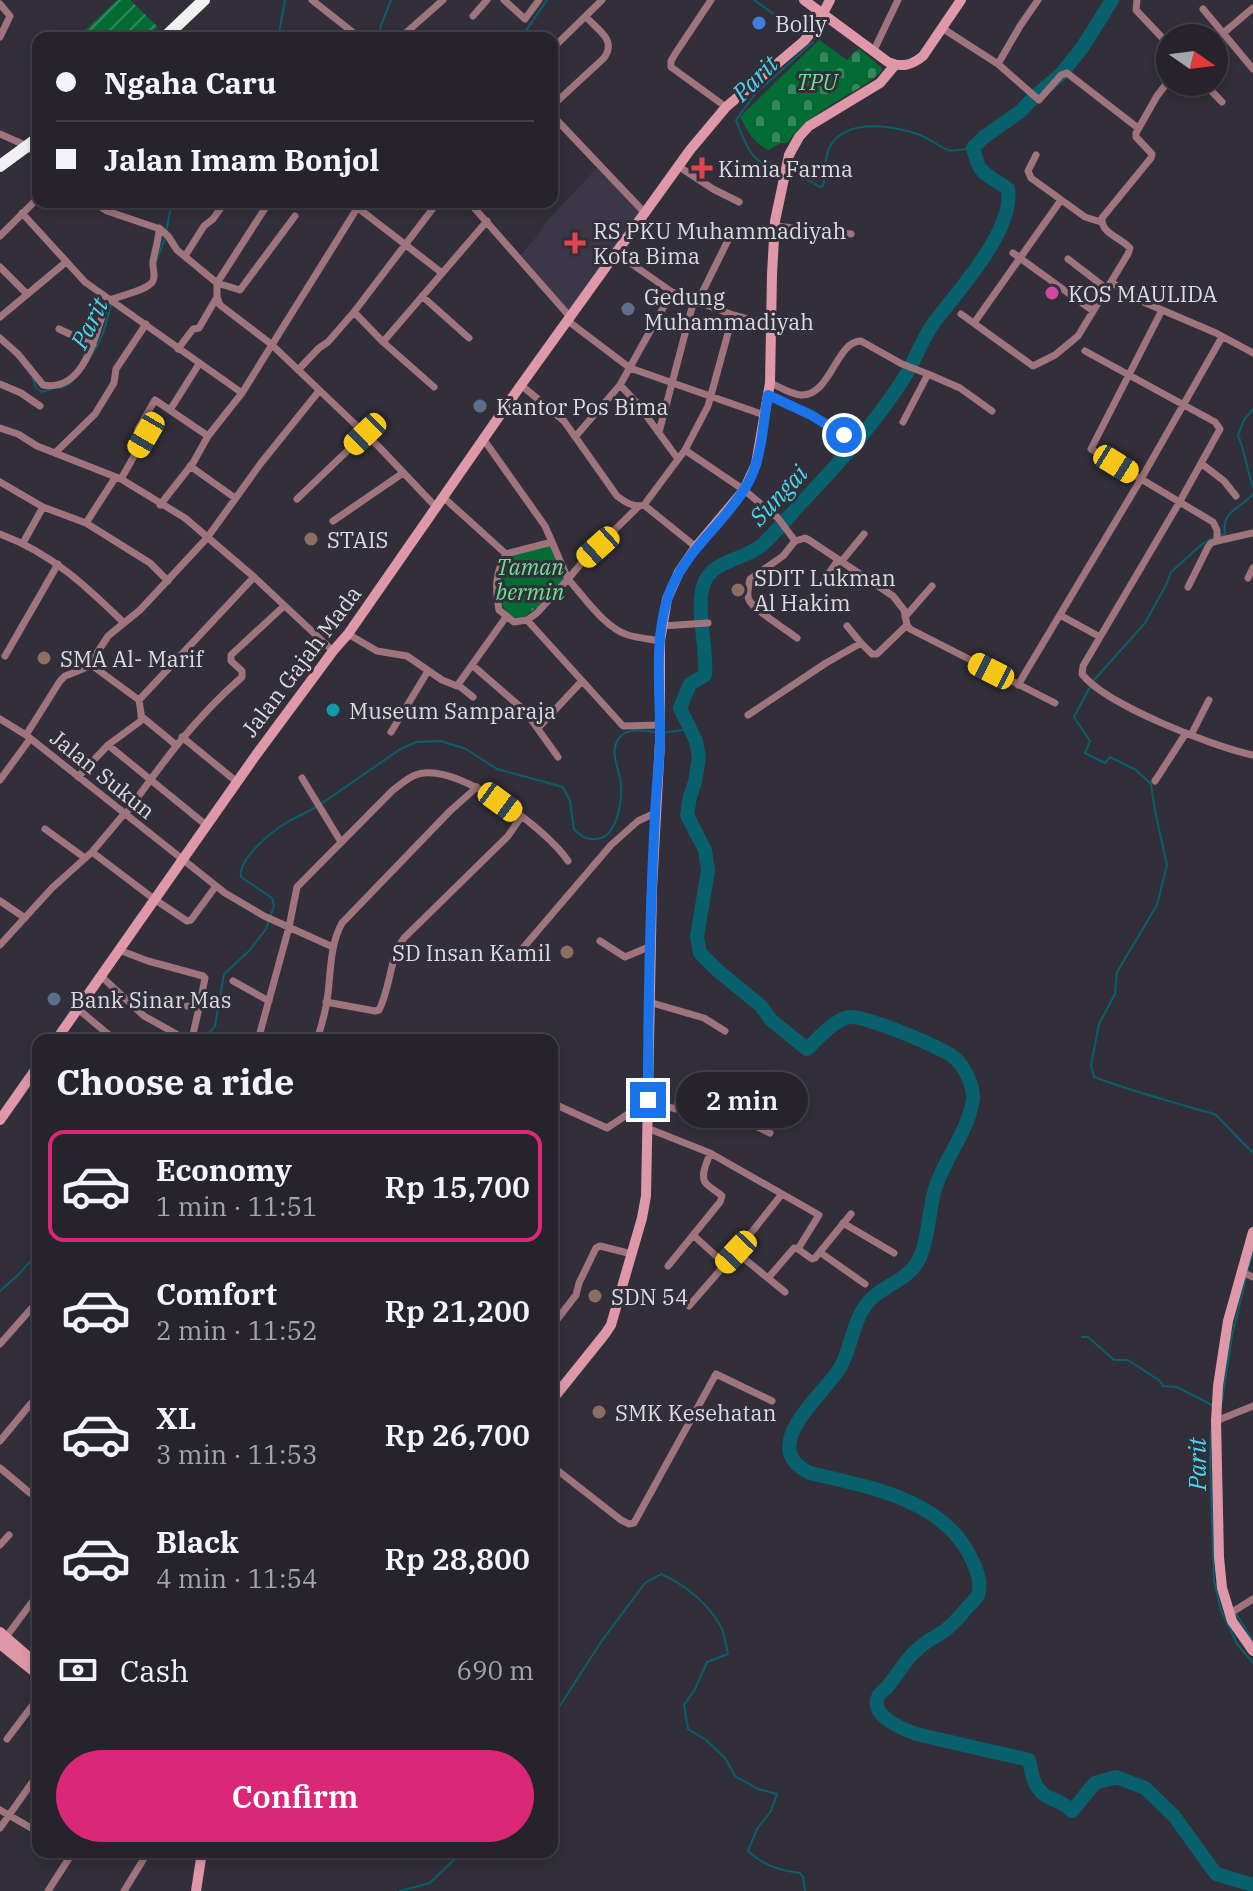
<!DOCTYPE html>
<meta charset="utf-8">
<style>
body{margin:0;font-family:"IBM Plex Serif",serif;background:#322f38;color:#f1f3f6;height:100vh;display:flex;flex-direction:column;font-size:30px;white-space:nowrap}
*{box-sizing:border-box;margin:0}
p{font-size:26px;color:#a4a4a9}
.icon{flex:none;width:44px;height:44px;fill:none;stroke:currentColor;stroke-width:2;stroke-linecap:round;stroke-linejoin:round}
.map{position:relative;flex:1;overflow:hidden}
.panel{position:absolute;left:32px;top:1034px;width:526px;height:824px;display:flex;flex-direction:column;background:#26232c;border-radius:16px;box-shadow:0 4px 12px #0003,0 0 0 2px #424048}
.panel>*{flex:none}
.hud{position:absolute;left:32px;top:32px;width:526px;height:176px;border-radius:16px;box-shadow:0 4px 12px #0003,0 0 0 2px #424048;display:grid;align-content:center;height:176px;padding:0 24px;background:#26232c}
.needle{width:52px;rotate:104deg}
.fabs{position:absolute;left:1156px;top:24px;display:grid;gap:16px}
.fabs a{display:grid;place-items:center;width:72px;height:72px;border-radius:50%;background:#26232c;box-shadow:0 4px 12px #0003,0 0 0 2px #424048;font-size:40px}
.end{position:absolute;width:36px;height:36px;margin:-18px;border:10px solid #1a73e8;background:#fff;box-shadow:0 0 0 4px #fff}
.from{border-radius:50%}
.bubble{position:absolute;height:56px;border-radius:28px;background:#26232c;box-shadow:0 4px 12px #0003,0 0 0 2px #424048;font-size:26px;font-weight:600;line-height:56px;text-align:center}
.car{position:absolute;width:24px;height:48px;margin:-24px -12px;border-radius:10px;box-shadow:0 0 6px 2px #0007;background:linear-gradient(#f5c518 24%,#345 0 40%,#f5c518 0 76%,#345 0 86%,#f5c518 0)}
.hud b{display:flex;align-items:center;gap:28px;height:76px;font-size:30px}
.hud b+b{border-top:2px solid #424048}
.hud i{width:20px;height:20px;background:#f1f3f6}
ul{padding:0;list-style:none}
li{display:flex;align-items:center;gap:24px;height:112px;margin:0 16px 12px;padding:0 8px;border:4px solid transparent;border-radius:16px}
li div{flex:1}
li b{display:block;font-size:30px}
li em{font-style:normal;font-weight:600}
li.current{border-color:#db2777}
li>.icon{width:72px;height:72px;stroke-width:1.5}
h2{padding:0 24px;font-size:36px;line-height:96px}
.pay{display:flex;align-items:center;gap:20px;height:88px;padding:0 24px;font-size:30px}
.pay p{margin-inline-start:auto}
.action{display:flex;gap:16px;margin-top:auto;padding:16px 24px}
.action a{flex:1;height:92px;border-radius:48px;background:#db2777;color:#fff;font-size:32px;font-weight:600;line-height:92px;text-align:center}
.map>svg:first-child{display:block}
.built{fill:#3c3748}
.cemetery{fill:url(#cemetery-stones)}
.park{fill:url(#park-tufts)}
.garden{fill:url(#garden-furrows)}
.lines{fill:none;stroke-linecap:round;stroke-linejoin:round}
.stream{stroke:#07606b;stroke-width:2}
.river{stroke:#07606b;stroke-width:14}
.street{stroke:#9f747d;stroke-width:7}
.secondary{stroke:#de98a8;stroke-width:10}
.highway{stroke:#f1f1f1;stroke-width:12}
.route{stroke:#1a73e8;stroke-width:10}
.shop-dot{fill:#3f7fe0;stroke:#322f3a;stroke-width:3}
.health-dot{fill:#e0444e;stroke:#322f3a;stroke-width:3}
.hotel-dot{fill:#d1479c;stroke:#322f3a;stroke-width:3}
.service-dot{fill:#5c6f8a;stroke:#322f3a;stroke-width:3}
.education-dot{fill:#8d6e63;stroke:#322f3a;stroke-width:3}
.culture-dot{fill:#0f9aa8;stroke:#322f3a;stroke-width:3}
.labels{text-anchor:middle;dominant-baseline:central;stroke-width:6;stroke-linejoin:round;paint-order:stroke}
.poi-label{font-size:22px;fill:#dcdbe2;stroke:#322f3a;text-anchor:start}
.park-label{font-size:22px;font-style:italic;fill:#6ce191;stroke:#322f3a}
.street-label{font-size:22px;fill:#dcdbe2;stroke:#322f3a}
.water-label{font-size:24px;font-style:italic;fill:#46d9ef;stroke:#322f3a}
</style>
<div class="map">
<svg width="1253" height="1891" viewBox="0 0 1253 1891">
<defs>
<pattern id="cemetery-stones" width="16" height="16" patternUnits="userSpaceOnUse" patternTransform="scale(2)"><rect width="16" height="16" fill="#036c34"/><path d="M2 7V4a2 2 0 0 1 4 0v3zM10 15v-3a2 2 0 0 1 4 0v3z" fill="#33875b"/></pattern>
<pattern id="park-tufts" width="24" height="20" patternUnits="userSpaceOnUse" patternTransform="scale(2)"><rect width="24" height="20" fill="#036c34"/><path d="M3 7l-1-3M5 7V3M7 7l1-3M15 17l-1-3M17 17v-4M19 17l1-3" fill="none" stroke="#33875b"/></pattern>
<pattern id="garden-furrows" width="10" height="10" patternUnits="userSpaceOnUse" patternTransform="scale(2)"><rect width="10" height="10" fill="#036c34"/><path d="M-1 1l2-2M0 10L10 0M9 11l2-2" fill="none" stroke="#33875b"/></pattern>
</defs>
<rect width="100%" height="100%" fill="#322f3a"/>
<path class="built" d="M597,168L640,212L570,313L521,255L542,230L545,223Z"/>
<path class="cemetery" d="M819,40L847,60L858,48L883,69C873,81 861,87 847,95C825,108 802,123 787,143H781L768,150C753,142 748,132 740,117Z"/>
<path class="park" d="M550,545L564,580L546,601L522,619C495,617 491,574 508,558C515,551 540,548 550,545Z"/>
<path class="garden" d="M117,0H130L158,27L144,38H77Z"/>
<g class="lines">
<path class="stream" d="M754,0L802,34
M278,38L285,0
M384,38L380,28L391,0
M521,38L547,0
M781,168C751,167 746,144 736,120L755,94L813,42
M791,170L820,187L823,186C827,172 823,156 832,143C851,118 895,126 920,135C930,139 938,146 948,150C956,152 965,149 973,148
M166,232L172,202
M156,262L165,238
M92,354C103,339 106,323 111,305
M33,378L36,388L42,392L53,388
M60,388L69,384L80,373
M1253,409L1244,420L1238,435C1245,452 1247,470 1253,487
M1221,535L1225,534C1221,511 1240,509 1253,494
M1094,680L1145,623L1166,585L1171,572L1202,544L1213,538
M1090,687L1074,717L1090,741L1085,753L1105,763L1110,757L1136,770L1151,784L1155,811L1167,865L1157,905L1117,972L1115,994L1099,1024L1091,1065L1094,1077C1126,1089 1159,1098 1192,1108C1200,1111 1208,1111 1216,1115L1253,1153
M662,733L690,729
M321,804L399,750L416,742L441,741L466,749L497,769L563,787L570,801L574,829C580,836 587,840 596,839C617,838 622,802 621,786C621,770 607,752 620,737C629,727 644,731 656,732
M203,1040L215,1026L224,974L249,951L266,929L274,906L272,898L241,877C238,859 271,832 286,823C296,817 306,813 316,807
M1247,1272L1253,1253
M0,1291L18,1275L38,1253
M1082,1337H1088L1114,1360H1128L1160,1381L1163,1386L1177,1387L1212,1405
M1222,1401L1232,1336L1246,1278
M1211,1431L1210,1459L1214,1581L1221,1610L1237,1644L1253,1663
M1235,1612L1253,1641
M552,1718L601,1642L645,1583L661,1574C686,1585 710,1605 722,1629C725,1637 726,1646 728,1654L707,1662L695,1689L684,1705L688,1729L706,1740L725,1758L735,1776L758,1789L777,1794L771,1811L757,1829L748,1851C761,1864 781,1871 800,1873L803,1877L805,1891
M400,1891L430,1883L462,1852"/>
<path class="river" d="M1112,0L1082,48L1061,74L1033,98L1021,111L984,137L973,148C975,155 977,163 980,168C986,177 1000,182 1008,189C1015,230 957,292 933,324C921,341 915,361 904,378C876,422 840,462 804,500C790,515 777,531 762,545C746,559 718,559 706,579C693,601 708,648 705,675L690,684L680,708L696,741L699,757L695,782L690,797L687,815L705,850L708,870L697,937L700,953L717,970L761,1006L771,1020L807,1049C819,1038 833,1020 850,1017C863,1015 947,1049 956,1059C965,1068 973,1085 973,1097C971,1127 945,1158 936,1186C928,1209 930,1235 920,1257C910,1280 885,1284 870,1300C853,1318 852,1346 841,1366C825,1395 755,1446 810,1473C868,1487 945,1499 972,1560C977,1570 982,1584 978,1595C975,1601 970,1604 966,1609C959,1617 953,1625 944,1631C936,1637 926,1641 919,1648C905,1659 899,1673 888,1686C886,1689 882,1691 879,1695C867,1715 903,1729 916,1734L1029,1760C1032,1775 1034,1791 1050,1798C1061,1803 1063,1803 1072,1811L1095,1783L1116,1777L1145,1788L1174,1816L1216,1874L1253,1885"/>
<path class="street" d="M312,0L360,38
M504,0L525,19L539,0
M711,0L675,54L671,61V67L726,107
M1137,0L1136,10L1170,46
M0,4L10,16L0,37
M1203,9L1253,69
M473,16L487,0
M942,28L998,64L1039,100L1061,75L1067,73L1138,128
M400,38L443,0
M1214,41L1253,8
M552,49L602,0
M874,50L898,0
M998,64L1020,26L1038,0
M1203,82L1222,102
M552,106L604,58C617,40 598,30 586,17
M552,115L644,212
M0,134L27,146L38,156
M1036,155L1028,171L1031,178L1085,217L1101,222
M678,166L713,189L739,202
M93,202L107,211L160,229L168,236L177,250L217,283L240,290L295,216
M469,202L571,318
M358,208L442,273
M22,213L85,282L242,393
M775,226L851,234
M0,236L38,198
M616,253L672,292L733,315L771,325
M1013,253L1093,311
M185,256L204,226L213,219L225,202
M1068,259L1107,289
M0,267L27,294
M1111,282L1141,301L1216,333L1253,353
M217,283V297L220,305L271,344L380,448L436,507
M217,283L269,202
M422,296L469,338
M110,300C120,296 148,290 153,281C156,275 152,268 153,261C155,250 159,240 159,228
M698,301L733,230H743L774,236
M1162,310L1091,449L1213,522L1217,530V541L1253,533
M354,312L383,342L487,221
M961,314L1033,366L1055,355L1078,336L1128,254L1130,248C1120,237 1101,234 1102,218L1151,158L1152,154L1136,137V133L1157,96L1170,79
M0,317L66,262
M568,321L630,368L764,415
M974,323L1061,200
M59,329L93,345
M0,338L18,354L43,385C87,393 96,329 108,299
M383,342L434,387
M178,349L193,329L199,328L217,297
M1085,351L1215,422L1220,429L1179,503L1083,666L1082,674C1106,705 1214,747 1253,755
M298,370L319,348L328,342L354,312L437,203
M928,374L960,388L992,411
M770,383C780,387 790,394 801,395C831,396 836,341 861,341L902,364L928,374L903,422
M0,384L21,393L40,406
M521,385L564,421L617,496C625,502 634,508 644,505L696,547
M620,385L637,403L678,459
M768,395L811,415L844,435
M170,410L199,364
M0,428L18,434L37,446L121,479L185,518L254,577L333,651
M659,432L694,300
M575,437L620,385L672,292
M484,440L545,526L552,542
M685,450L744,490L778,518L795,541L805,538L809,540L893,596L904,610L907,625L910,629L1055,703
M56,452L95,414L114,383L116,369L146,324
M1202,464L1224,481L1236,496
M190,466L235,498
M121,479L146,435L138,429L155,400L208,436
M0,482L43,507L86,523L150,563L168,581
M443,497L506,554C495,573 495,588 499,610L514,622L527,620L537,613L568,579L552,542L506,554
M297,499L365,434
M160,505L193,463L208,436L242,393L361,202
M644,505L685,450L708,406L733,315
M639,506L585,559L568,579C584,597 605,628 628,635C638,638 649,639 660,641
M333,521L403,473
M86,523L115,478
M0,534C51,553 85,585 123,622
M795,541L783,556L750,579C749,585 746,594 749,600C753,609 787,630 797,638
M23,543L43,507
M841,562L864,534
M827,576L838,560
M1248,578L1253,568
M1188,587L1208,547L1211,543L1217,541
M1060,615L1100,637
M905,617L932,586
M527,620L623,726L660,725
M662,626L708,623
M847,626L861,643
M348,634L377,651L407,656L442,680L457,686L506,617
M5,656L58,564
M90,664L139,700
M472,665L525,711L558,757
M458,685L473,697
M1018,685L1141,479L1222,337
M748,715L826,663L861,643L872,654H877L907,625
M141,716L176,745
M0,719L26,735L225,893L264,916L333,947
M538,728L582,681
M391,732L428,671
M26,735L60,681L65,676L83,669L90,664L108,636L140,610L207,538L261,463L319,391
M1191,735L1209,700
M182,737L237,782
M108,745L206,825
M78,777L108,745L142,720L139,700L254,577
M302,778L341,842
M0,780L30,739
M1155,781L1186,733
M125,815C162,763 194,719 242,677V671L231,661V655L284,606
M45,829L85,858
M92,852L154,899L187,921L191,920L216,886
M0,901L25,918
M600,941L625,957L651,946
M0,945L52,888L92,852L124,814
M119,950L148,961L203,976L205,978L199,1008
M517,955L611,845L638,821L655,813
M101,976L144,1016L187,1040
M233,981L269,1001
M326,1002L375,1011L379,1010C391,987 389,959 404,938L508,836L521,817
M649,1002L704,1018L725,1031
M187,1006L199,1008L193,1034L188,1040
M78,1009L115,1040
M258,1040L289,927L297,887L392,791C402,783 412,774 424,773C464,768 547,829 568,861
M317,1040C321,1027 325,1014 327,1001C331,976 329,946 342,923L450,811L477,787
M648,1100L675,1109L684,1091L770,1133
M552,1103L607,1128L631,1112L648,1110
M647,1128L710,1153C708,1161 700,1174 705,1182C708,1187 717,1191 722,1196L720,1202L668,1266
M710,1153L819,1215L798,1249
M843,1223L894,1253
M693,1235L725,1264
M736,1252L785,1292
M821,1253L865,1284
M1242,1272L1253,1277
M769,1277L794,1248L798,1249L812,1259L815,1258L851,1214
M689,1306L736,1252L782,1194
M552,1326L576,1295L579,1283L596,1248L600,1246L632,1254
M0,1344L38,1301
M1216,1421L1253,1406
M0,1441L38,1395
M552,1466L621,1520L629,1524L634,1523L716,1374L772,1401
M0,1468L30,1493L38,1486
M0,1545L9,1535
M1229,1614L1253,1599
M6,1637L38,1594
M7,1739L38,1698
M0,1810L38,1832
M0,1828L38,1774
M48,1891L73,1852
M124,1891L148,1852"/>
<path class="secondary" d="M804,0L888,62C902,68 912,65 923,56L961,0
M56,1040L256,755L333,651L348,634L521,385L690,150L726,107L804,41L817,25L830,0
M0,1120L38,1066
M1253,1232L1228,1321L1218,1386L1216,1421L1219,1557L1222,1588L1232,1621L1253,1651
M552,1400L605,1334L611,1325L642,1218L646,1196L652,889L660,742V641L667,599L679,572L696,547L744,490L756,464L770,383L772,274L775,221L789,155L799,137L809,126L880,83L895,65
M0,1632L38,1665
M6,1637L0,1644L38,1675
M196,1891L202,1852"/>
<path class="highway" d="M164,38L204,0
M0,166L38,138"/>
</g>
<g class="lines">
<path class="route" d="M648,1100C648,1005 650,910 655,815C656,790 659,766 660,742C661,694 653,643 668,597C683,551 725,524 748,483C762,459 763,422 768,395L811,415L844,435"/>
</g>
<circle class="shop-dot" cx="759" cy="23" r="8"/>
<g class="health-dot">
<path d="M698 156h8v8h8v8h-8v8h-8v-8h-8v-8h8z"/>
<path d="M571 231h8v8h8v8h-8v8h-8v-8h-8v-8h8z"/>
</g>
<circle class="hotel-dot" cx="1052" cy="293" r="8"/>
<g class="service-dot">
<circle cx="628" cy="309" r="8"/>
<circle cx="480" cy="406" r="8"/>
<circle cx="54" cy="999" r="8"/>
</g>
<g class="education-dot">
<circle cx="311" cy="539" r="8"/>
<circle cx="738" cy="590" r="8"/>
<circle cx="44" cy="658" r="8"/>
<circle cx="567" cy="952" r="8"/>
<circle cx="595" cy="1296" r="8"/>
<circle cx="599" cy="1412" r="8"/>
</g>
<circle class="culture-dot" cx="333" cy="710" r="8"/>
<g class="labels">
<g class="poi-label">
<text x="775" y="23">Bolly</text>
<text x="718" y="168">Kimia Farma</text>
<text x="593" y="230">RS PKU Muhammadiyah<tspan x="593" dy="25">Kota Bima</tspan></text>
<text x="1068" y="293">KOS MAULIDA</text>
<text x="644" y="296">Gedung<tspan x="644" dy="25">Muhammadiyah</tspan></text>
<text x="496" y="406">Kantor Pos Bima</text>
<text x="327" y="539">STAIS</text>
<text x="754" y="577">SDIT Lukman<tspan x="754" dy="25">Al Hakim</tspan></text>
<text x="60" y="658">SMA Al- Marif</text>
<text x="349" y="710">Museum Samparaja</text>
<text x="551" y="952" text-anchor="end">SD Insan Kamil</text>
<text x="70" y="999">Bank Sinar Mas</text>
<text x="611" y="1296">SDN 54</text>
<text x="615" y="1412">SMK Kesehatan</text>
</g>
<g class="park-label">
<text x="817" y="81">TPU</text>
<text x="530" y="566">Taman<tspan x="530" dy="25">bermin</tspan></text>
</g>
<g class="street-label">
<text transform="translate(301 661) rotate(-53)">Jalan Gajah Mada</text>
<text transform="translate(103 774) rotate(39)">Jalan Sukun</text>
</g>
<g class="water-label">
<text transform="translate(755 78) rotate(-45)">Parit</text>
<text transform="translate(89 323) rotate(-63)">Parit</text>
<text transform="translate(778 495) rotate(-47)">Sungai</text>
<text transform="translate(1197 1464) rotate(-90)">Parit</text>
</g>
</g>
</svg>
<div class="fabs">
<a><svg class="needle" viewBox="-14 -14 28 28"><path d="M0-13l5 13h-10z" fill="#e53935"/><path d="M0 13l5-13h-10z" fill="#a4a4a9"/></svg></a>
</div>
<i class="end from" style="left:844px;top:435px"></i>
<i class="end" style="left:648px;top:1100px"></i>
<div class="bubble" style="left:676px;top:1072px;width:132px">2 min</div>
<i class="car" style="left:365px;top:434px;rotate:226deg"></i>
<i class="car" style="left:146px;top:435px;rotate:210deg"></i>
<i class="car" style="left:1116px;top:464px;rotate:122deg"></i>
<i class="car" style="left:598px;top:547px;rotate:228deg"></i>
<i class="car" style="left:991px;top:671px;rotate:297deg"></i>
<i class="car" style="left:500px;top:802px;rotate:126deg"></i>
<i class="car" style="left:736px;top:1252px;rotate:223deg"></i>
<div class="hud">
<b><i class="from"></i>Ngaha Caru</b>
<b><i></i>Jalan Imam Bonjol</b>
</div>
<section class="panel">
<h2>Choose a ride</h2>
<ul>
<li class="current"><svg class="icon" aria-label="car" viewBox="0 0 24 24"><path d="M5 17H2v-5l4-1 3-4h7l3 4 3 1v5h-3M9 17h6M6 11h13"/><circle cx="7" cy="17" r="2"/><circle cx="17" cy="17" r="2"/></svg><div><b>Economy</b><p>1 min · 11:51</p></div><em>Rp 15,700</em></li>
<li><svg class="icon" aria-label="car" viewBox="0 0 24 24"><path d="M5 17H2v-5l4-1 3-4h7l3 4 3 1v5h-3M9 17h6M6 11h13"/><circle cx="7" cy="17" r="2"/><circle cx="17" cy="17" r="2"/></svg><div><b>Comfort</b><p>2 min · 11:52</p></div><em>Rp 21,200</em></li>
<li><svg class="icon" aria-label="car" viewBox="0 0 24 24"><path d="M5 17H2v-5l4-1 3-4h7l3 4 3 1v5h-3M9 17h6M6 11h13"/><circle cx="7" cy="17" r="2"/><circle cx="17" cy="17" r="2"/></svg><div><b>XL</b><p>3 min · 11:53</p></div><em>Rp 26,700</em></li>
<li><svg class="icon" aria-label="car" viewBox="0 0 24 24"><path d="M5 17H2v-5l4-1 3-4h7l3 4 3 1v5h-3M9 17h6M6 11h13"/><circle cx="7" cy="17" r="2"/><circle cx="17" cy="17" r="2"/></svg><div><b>Black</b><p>4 min · 11:54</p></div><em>Rp 28,800</em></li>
</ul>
<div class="pay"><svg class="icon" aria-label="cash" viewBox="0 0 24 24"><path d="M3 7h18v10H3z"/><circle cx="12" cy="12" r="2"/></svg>Cash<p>690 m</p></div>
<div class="action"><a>Confirm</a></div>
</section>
</div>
